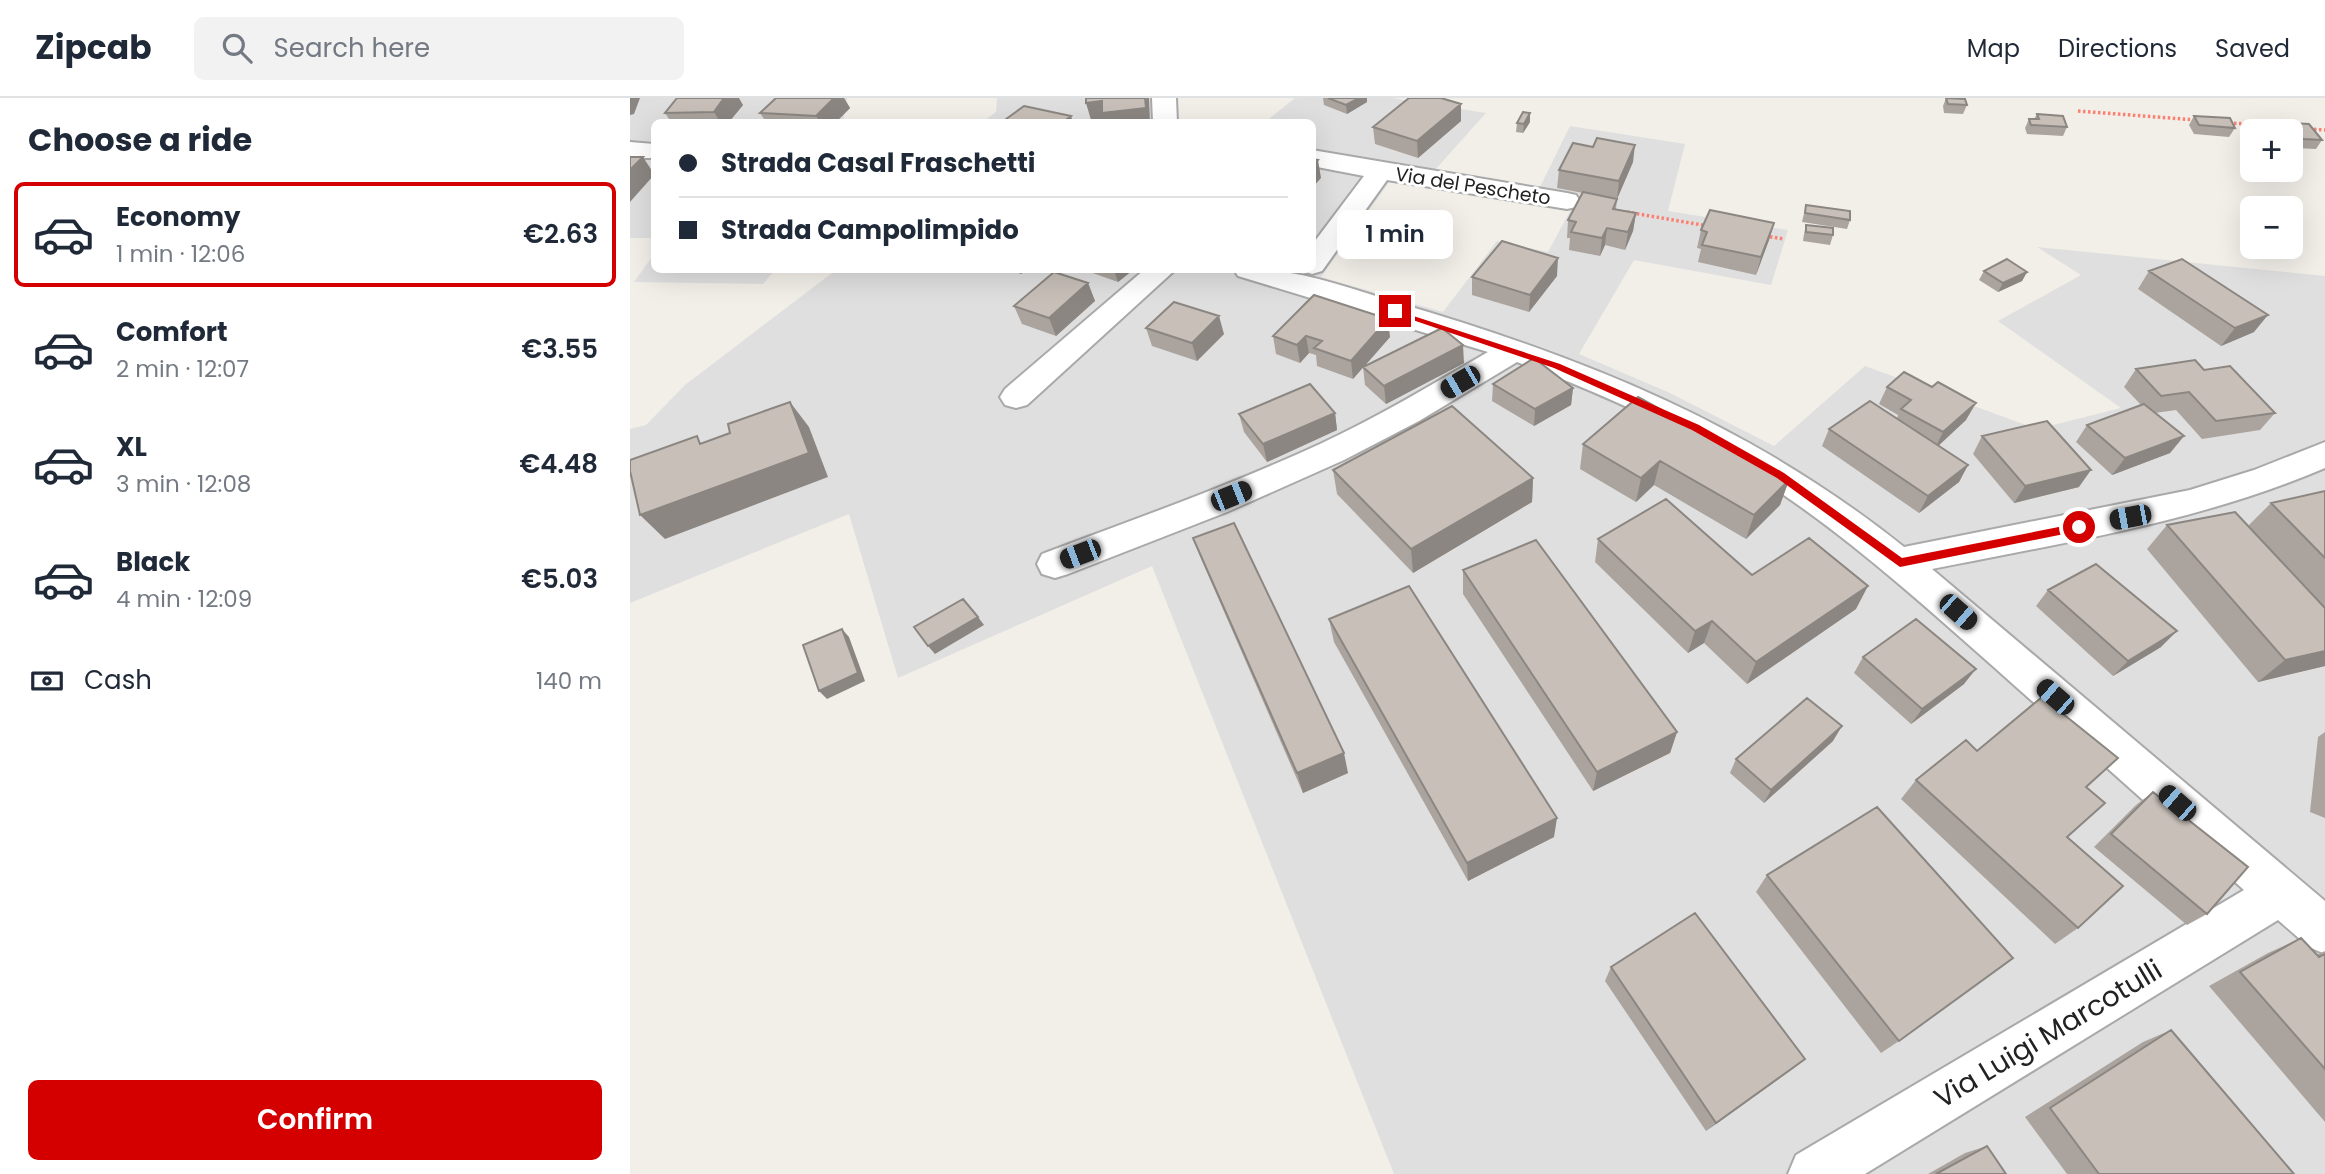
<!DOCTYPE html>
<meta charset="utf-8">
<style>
body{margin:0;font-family:Poppins,sans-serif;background:#f2f2f3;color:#1f2937;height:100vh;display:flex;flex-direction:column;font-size:26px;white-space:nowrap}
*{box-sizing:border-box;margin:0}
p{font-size:23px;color:#747a83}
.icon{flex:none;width:38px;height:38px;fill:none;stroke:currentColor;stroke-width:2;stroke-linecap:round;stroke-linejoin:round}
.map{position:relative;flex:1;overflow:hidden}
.panel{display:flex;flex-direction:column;background:#fff;width:630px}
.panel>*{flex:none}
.banner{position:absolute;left:21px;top:21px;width:665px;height:154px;border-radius:10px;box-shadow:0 7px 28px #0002;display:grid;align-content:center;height:154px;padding:0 28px;background:#fff}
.tools{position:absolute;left:1610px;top:21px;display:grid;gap:14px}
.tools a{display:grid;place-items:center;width:63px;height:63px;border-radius:10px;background:#fff;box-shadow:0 7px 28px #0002;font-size:35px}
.end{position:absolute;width:32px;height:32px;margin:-16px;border:9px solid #d40000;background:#fff;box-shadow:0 0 0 4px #fff}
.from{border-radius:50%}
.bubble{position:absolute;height:49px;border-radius:10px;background:#fff;box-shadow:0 7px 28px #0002;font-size:23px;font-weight:600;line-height:49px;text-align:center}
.car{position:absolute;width:21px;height:42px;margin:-21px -10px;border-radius:9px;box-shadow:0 0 5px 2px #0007;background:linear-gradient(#222 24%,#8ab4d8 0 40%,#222 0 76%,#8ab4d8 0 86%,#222 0)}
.banner b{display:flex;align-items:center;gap:24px;height:66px;font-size:26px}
.banner b+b{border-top:2px solid #e0e1e3}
.banner i{width:18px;height:18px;background:#1f2937}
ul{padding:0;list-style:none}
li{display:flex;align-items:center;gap:21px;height:105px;margin:0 14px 10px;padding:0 14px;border:4px solid transparent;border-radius:10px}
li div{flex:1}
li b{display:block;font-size:26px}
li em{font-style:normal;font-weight:600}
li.current{border-color:#d40000}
li>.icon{width:63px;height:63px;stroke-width:1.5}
h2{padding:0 28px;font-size:32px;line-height:84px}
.pay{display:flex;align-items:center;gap:18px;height:77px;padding:0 28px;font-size:26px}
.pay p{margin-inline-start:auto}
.cta{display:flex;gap:14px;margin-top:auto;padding:14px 28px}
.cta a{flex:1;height:80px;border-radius:10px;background:#d40000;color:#fff;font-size:28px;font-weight:600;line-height:80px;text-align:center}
header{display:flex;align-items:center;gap:42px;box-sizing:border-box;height:98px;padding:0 35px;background:#fff;border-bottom:2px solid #e0e1e3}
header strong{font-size:33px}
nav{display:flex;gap:38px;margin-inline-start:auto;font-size:24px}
.search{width:490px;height:63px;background:#f2f2f3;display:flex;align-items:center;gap:18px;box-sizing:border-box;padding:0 24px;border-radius:10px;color:#747a83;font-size:26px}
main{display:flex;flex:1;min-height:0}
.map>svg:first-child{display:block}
.residential{fill:#e0dfdf;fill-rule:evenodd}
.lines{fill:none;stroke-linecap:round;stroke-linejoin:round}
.minor-casing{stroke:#a9a9a9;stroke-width:4}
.path{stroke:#fa8072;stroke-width:3.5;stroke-dasharray:2.5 2.5;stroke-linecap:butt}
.minor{fill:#fff;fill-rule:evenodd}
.wall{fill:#aba49e}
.shaded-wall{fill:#8b8681}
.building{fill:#c7bfb8;stroke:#8b8681;stroke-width:2}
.route{fill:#d40000}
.labels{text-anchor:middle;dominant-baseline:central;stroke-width:6;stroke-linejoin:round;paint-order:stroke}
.far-street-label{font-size:19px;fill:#222;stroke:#fff}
.near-street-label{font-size:28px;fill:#222;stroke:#fff}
</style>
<header>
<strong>Zipcab</strong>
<div class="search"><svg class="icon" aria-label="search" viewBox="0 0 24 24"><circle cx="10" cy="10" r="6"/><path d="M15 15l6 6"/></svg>Search here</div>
<nav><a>Map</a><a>Directions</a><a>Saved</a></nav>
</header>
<main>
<section class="panel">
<h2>Choose a ride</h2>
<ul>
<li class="current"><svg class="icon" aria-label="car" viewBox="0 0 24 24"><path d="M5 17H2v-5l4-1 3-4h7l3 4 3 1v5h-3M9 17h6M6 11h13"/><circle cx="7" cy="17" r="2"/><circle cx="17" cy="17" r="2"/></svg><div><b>Economy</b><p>1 min · 12:06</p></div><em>€2.63</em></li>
<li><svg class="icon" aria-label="car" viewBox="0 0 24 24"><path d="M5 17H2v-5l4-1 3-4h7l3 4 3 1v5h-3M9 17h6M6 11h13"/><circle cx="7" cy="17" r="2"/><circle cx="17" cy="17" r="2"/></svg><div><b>Comfort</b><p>2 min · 12:07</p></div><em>€3.55</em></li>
<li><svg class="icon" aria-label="car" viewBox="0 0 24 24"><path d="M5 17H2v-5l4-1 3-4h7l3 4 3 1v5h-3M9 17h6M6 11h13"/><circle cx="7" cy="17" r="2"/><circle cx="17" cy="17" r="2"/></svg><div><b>XL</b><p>3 min · 12:08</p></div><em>€4.48</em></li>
<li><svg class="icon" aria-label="car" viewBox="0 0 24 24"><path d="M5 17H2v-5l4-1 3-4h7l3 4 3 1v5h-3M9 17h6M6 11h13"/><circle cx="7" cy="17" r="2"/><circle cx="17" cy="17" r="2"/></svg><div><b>Black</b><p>4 min · 12:09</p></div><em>€5.03</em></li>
</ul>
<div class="pay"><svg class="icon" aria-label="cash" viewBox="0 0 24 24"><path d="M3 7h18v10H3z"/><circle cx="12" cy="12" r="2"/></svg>Cash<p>140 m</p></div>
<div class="cta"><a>Confirm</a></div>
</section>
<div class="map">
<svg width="1695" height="1076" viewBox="0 0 1695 1076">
<rect width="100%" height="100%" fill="#f2efe9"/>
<path class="residential" d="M0,0H217L213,24H24V140H0Z
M367,0H548L547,24H353L366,14Z
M665,0H762L856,15L804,73L910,89L940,28L1055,46L1038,113L1158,132L1141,187L1004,162L949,256L1040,295L1144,348L1235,268L1407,331L1491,310L1368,223L1451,177L1407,149L1695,178V1076H764L522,468L268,580L219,416L0,505V331L16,327L55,287L206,172H682V24H635ZM760,83L940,112V113L918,154L867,143L813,214L691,179Z
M24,156V172H145L133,186L4,184Z"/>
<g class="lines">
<defs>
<path id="minor" d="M522,0H546L547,24H523Z
M0,44L24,46V60H0Z
M682,52L937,95L946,97L950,103L946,109L937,111L757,82L692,173L682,176L671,172H682V147L734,78L682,68Z
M514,172H545L397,307L386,310L375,307L370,299L375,291Z
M604,172C659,167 716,189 768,205C956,260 1120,326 1274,449L1560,392L1624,372L1695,344V370C1569,424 1436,444 1302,471L1695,803V856L1679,849L1648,822L1235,1076H1158L1166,1057L1614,792C1531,718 1448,644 1365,570C1288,502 1212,433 1125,378C1051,331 969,294 887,264L789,323L714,362L597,414L438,476L425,480L412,476L407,466L412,456C505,421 599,388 690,346C748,319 803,286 858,254L608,178Z"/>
</defs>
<use href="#minor" class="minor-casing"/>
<path class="path" d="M1448,13L1566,22
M1599,25L1664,29
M1679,31L1695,32
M997,114L1078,128
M1135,138L1154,141"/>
<use href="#minor" class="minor"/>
</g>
<path class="wall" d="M146,0H214L220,10L206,24H136L130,15Z
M693,0H737V4L717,16L694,7Z
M1316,0L1337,7L1333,16L1314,15L1313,8Z
M831,6V23L788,60L745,46L743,29Z
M113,7L99,24H41L35,15Z
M900,15V24L893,35L886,34L887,25Z
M1407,16L1437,29L1433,38L1397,36L1395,30L1399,21H1404Z
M1564,18L1605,30L1599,39L1564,36L1559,27Z
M1660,25L1692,42L1686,51L1666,50L1661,43V33H1655Z
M1003,64L987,101L986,111L1006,115L1003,133L995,152L975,147L970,158L939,152L940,140H937L938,122L953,95L927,90L929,72Z
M1176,107L1220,122L1217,131L1172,124Z
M1144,125L1139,142L1126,177L1068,164L1071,151L1067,150L1071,132Z
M1176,127L1203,137L1200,147L1173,143L1174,136Z
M378,172H396L391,176Z
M454,172H503L488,184Z
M1354,173L1397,174L1392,183L1368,194L1349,182Z
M1519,173L1624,234L1591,248L1508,191Z
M927,178L899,214L842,197V179Z
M458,185L465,203L426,238L392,226L384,208Z
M684,197L760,239L734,269L834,265L756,306L735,287L733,269L723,281L687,268L686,257L679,255L670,265L646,256L643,238Z
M516,230L594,236L567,263L522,248Z
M1506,271L1645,315L1630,332L1572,341L1546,312L1525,315L1554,338L1540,355L1482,377L1446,344L1457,327L1511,307L1494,289Z
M863,286L943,290L941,307L904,328L862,303Z
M1257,289L1336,322L1308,347L1338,367L1329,384L1289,415L1192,348L1199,331L1267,321L1268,317L1249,306Z
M705,315L707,332L637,364L614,334L609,316Z
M1352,338L1449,389L1384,405L1343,356Z
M953,346L1159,382L1150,407L1116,441L1024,387L1006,404L950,371Z
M703,372L903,380L902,404L783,475L707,396Z
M1695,393V568L1628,584L1517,451L1537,427L1618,428L1641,405Z
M563,440L718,675L673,695L572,463Z
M968,441L1122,477L1226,511L1117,586L1074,545L1058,555L965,464Z
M833,472L1047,634L1040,655L963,693L833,496Z
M1418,492L1531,549L1483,578L1406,508Z
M699,521L924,739L838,783L704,544Z
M1233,559L1334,586L1281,626L1224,575Z
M1695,634V720L1680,714L1688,639Z
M1203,643L1134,705L1100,675L1106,661Z
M1347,653L1437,739L1448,830L1425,846L1271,701L1286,682Z
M1523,694L1577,816L1557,827L1464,749L1506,707Z
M1137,777L1269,943L1251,955L1126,794Z
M1671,840L1686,857L1695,853V1024L1579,888L1638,855Z
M981,869L1175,961L1076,1033L975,883Z
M1541,932L1664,1076H1437L1395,1019L1513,944Z
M1357,1048L1376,1076H1298L1335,1055Z"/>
<path class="shaded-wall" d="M0,0H10L4,16L0,17Z
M94,0H109L113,7L99,24H90L84,14Z
M204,0H214L220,10L206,24H190L186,18Z
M519,0L520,24H475L474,21L461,22L456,5Z
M729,0H737V4L717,16L716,7Z
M831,6V23L788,60L787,43Z
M900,15V24L893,35L894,26Z
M441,18L443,24H433Z
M1005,47L1003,64L987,101L989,83Z
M13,59L24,76V77L0,104V72Z
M688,62L691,80L682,90V69Z
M1006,115L1003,133L995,152L998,134Z
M1144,125L1139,142L1126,177L1131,159Z
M977,130L975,147L970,158L972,140Z
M928,160L927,178L899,214L900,197Z
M389,172H396L391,176Z
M484,172H503L488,184Z
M1397,174L1392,183L1368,194L1373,185Z
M458,185L465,203L426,238L419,220Z
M1638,217L1624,234L1591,248L1605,230Z
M589,218L594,236L567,263L562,245Z
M758,221L760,239L723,281L721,263Z
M676,238L679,255L670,265L667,247Z
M833,247L834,265L756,306L754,288Z
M943,290L941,307L904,328L905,311Z
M160,304L179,329L198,379L35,441L10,417Z
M1346,305L1336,322L1304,352L1313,334Z
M705,315L707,332L637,364L633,346Z
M1554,338L1540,355L1482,377L1495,360Z
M1030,363L1024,387L1006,404L1011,380Z
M1338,367L1329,384L1289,415L1298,398Z
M1461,372L1449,389L1384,405L1395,388Z
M903,380L902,404L783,475L781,451Z
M1159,382L1150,407L1116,441L1124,417Z
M1238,488L1226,511L1117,586L1126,564Z
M348,519L354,527L305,556L298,548Z
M1082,523L1074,545L1058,555L1065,533Z
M212,531L219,539L235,583L197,601L189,593Z
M1547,533L1531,549L1483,578L1498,563Z
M1695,553V568L1628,584L1655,562Z
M1346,571L1334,586L1281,626L1292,611Z
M1212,628L1203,643L1134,705L1141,692Z
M1047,634L1040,655L963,693L967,674Z
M714,655L718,675L673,695L667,675Z
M927,720L924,739L838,783L837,765Z
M1175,961L1161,972L1076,1033L1086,1025Z"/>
<path class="building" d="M47,0H94L84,14L35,15Z
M146,0H204L186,18L130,15Z
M456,0H515L516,10L472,15V3L456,5Z
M698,0H729L716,7Z
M779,0H811L831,6L787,43L743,29Z
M1316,0L1335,1L1337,7L1318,6Z
M394,8L441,18L433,24H372Z
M893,14L900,15L894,26L887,25Z
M1407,16L1433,18L1437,29L1401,27L1399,21H1409Z
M1564,18L1600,20L1605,30L1569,27Z
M1660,25L1679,26L1692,42L1673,41Z
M967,40L1005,47L989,83L929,72L943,45L963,49Z
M0,59H13L0,72Z
M682,61L688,62L682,69Z
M953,94L987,101L983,111L1006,115L998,134L977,130L972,140L941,134L946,124L938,122Z
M1176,107L1220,113V122L1175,115Z
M1080,112L1144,125L1131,159L1072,147L1077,134L1071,132Z
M1176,127L1203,130V137L1176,134Z
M872,143L928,160L900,197L842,179Z
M1377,161L1397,174L1373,185L1354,173Z
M1552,161L1638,217L1605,230L1519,173Z
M424,174L458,185L419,220L384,208Z
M684,197L758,221L721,263L684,250L692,243L676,238L667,247L643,238Z
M544,204L589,218L562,245L516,230Z
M812,230L833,247L754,288L733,269Z
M904,260L943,290L905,311L863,286Z
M1565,262L1574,272L1600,268L1645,315L1586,323L1559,294L1531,298L1506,271Z
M1274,274L1302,289L1308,284L1346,305L1313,334L1271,311L1281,302L1257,289Z
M680,286L705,315L633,346L609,316Z
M1008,299L1159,382L1124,417L1030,363L1011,380L953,346Z
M1240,303L1338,367L1298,398L1199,331Z
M160,304L179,355L10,417L0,373V362L67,338L70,346L100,335L98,326Z
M1514,306L1554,338L1495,360L1457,327Z
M822,308L903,380L781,451L703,372Z
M1417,323L1461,372L1395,388L1352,338Z
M1695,393V460L1641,405Z
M1036,401L1122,477L1179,440L1238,488L1126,564L1082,523L1065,533L968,441Z
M1605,414L1695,510V553L1655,562L1537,427Z
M604,425L714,655L667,675L563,440Z
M906,442L1047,634L967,674L833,472Z
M1466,466L1547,533L1498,563L1418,492Z
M779,488L927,720L837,765L699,521Z
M333,501L348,519L298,548L284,529Z
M1286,521L1346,571L1292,611L1233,559Z
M212,531L228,575L189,593L173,547Z
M1412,599L1488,660L1456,689L1475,705L1437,739L1493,788L1448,830L1286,682L1336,642L1347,653Z
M1177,600L1212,628L1141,692L1106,661Z
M1523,694L1618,769L1577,816L1481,736Z
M1247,709L1383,860L1269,943L1137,777Z
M1065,815L1175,961L1086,1025L981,869Z
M1671,840L1689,859L1695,856V971L1610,874Z
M1541,932L1664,1076H1469L1420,1010Z
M1357,1048L1376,1076H1306Z"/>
<path class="route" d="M762,211L930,266L1069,327L1154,375L1272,460L1449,425L1454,429L1449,433L1270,469L1147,380L1062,332L924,270L762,215Z"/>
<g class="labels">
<g class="far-street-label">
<text transform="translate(843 88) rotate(9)">Via del Pescheto</text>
</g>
<g class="near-street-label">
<text transform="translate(1418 936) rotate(-31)">Via Luigi Marcotulli</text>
</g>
</g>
</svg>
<div class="tools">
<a>+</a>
<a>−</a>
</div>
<i class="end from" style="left:1449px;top:429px"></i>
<i class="end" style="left:765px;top:213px"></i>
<div class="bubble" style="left:707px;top:112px;width:116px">1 min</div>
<i class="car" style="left:830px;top:284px;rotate:240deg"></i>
<i class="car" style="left:601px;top:398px;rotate:68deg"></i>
<i class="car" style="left:1500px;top:419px;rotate:259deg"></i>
<i class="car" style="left:450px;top:456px;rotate:249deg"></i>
<i class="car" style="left:1328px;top:514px;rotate:131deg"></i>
<i class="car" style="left:1425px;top:599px;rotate:311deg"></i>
<i class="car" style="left:1547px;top:705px;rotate:311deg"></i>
<div class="banner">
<b><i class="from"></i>Strada Casal Fraschetti</b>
<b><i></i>Strada Campolimpido</b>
</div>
</div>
</main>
